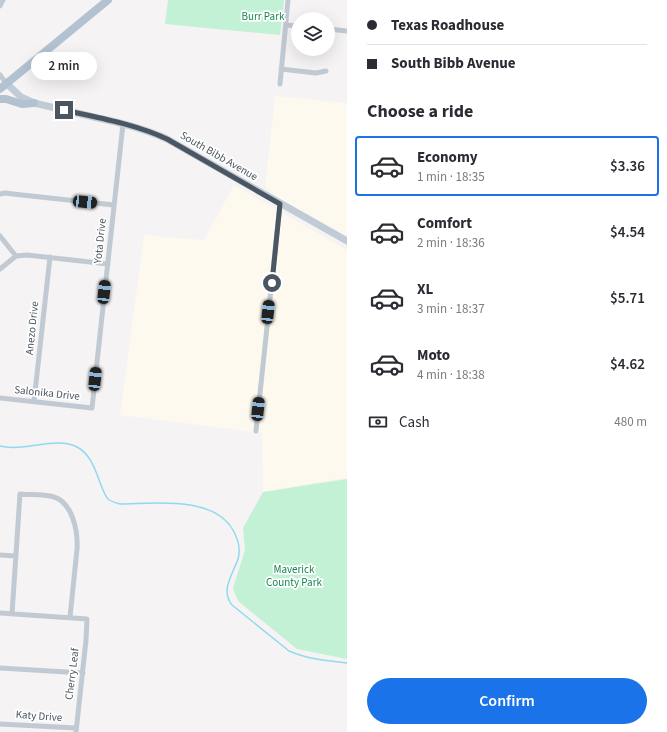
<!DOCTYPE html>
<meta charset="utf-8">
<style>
body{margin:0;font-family:"Source Sans 3",sans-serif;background:#f2f2f3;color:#2b2b33;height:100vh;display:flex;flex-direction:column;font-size:15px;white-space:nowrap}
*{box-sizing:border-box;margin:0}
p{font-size:13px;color:#7c7c81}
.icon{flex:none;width:22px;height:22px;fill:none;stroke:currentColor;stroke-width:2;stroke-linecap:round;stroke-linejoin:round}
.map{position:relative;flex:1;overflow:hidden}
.panel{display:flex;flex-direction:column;background:#fff;width:320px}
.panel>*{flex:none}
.top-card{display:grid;align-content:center;height:88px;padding:0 20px;background:#fff}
.fabs{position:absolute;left:291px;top:12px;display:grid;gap:8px}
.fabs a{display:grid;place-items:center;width:44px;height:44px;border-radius:50%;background:#fff;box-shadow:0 4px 16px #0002;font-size:20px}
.end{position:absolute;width:18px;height:18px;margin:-9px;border:5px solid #4a5661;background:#fff;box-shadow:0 0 0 2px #fff}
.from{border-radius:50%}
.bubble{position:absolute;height:28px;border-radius:14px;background:#fff;box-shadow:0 4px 16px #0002;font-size:13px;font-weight:600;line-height:28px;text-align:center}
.car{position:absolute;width:12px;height:24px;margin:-12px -6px;border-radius:5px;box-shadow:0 0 3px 1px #0007;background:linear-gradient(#222 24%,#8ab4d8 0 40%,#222 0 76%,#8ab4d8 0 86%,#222 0)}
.top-card b{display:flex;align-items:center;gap:14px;height:38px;font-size:15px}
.top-card b+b{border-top:1px solid #e1e1e2}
.top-card i{width:10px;height:10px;background:#2b2b33}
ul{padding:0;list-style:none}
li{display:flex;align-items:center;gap:12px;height:60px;margin:0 8px 6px;padding:0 12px;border:2px solid transparent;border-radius:4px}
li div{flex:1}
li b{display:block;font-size:15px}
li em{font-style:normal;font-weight:600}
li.active{border-color:#1a73e8}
li>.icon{width:36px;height:36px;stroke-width:1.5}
h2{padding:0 20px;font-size:18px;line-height:48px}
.pay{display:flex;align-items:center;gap:10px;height:44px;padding:0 20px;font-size:15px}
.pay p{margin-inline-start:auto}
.button{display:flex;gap:8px;margin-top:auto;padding:8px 20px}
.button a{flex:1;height:46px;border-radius:24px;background:#1a73e8;color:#fff;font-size:16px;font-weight:600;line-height:46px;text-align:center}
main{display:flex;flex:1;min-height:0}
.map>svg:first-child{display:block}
.commercial{fill:#fdf9ef}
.green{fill:#c3f1d5}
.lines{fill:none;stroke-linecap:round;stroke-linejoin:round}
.stream{stroke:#90daee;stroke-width:1.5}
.minor{stroke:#c1cad2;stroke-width:5}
.secondary{stroke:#c1cbd6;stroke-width:7}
.primary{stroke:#b3c2d1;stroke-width:8}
.route{stroke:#4a5661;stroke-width:5}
.labels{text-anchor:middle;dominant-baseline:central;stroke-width:3.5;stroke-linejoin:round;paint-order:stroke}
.park-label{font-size:11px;fill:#17864f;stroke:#fff}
.street-label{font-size:11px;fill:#4a5661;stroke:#fff}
</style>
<main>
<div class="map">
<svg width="347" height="732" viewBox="0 0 347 732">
<rect width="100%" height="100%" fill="#f5f3f3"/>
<path class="commercial" d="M275,96L347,103V236L272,194L271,191L265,187Z
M234,185L347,250V478L324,481L263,492L262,433L120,415L144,235L204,240Z"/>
<path class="green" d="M168,0H284L280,35L165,24Z
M347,479V659L297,649L238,601L233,588L245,550L243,528L263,492Z"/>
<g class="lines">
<path class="stream" d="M0,446C24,452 56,436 77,447C91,454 96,472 101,485C103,490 105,496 108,499C112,502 116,503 120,504C153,504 213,495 233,530C238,539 241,549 238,559C233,574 220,590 232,605L289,651C307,659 328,661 347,663"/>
<path class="minor" d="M0,6L3,0
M286,25L298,26
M328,29L347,31
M281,69L316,73L326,71
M0,75L6,83
M280,84L288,0
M0,194L5,193L13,194L114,205
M0,236L16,256L27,255L108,264
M0,269L16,256
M0,398L92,408L123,124
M34,401L50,257
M256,431L280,204
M0,555L16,556
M0,613L87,619L86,640L76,732
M12,614L20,494C31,495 44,494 54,497C73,503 78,532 77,549L70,617
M0,668L83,673
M0,724L76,728"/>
<path class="secondary" d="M6,83L21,97L34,103C56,108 77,113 98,118C122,123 145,129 167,139L347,241"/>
<path class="primary" d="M0,89L108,0
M0,99H6L22,104L34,103"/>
</g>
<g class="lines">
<path class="route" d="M64,110C99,118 135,124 167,139L280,204L272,283"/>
</g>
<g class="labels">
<g class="park-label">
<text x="263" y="16">Burr Park</text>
<text x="294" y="569">Maverick<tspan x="294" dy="13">County Park</tspan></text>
</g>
<g class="street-label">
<text transform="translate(219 156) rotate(30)">South Bibb Avenue</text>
<text transform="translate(100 241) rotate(-84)">Yota Drive</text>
<text transform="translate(32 328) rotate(-84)">Anezo Drive</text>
<text transform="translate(47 393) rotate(6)">Salonika Drive</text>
<text transform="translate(72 674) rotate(-83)">Cherry Leaf</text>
<text transform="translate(39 716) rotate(4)">Katy Drive</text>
</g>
</g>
</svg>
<div class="fabs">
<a><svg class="icon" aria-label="layers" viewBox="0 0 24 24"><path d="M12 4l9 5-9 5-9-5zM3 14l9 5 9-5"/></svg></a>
</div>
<i class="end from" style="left:272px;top:283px"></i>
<i class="end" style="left:64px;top:110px"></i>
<div class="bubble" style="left:31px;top:52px;width:66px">2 min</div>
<i class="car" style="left:85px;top:202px;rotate:96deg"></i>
<i class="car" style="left:104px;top:292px;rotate:6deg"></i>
<i class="car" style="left:268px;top:312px;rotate:6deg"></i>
<i class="car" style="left:95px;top:379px;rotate:6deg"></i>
<i class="car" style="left:258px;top:409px;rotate:6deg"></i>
</div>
<section class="panel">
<div class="top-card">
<b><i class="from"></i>Texas Roadhouse</b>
<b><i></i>South Bibb Avenue</b>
</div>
<h2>Choose a ride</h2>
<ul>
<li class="active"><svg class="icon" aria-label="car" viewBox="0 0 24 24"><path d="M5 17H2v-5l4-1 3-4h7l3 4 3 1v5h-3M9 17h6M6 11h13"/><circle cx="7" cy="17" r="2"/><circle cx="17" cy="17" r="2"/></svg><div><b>Economy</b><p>1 min · 18:35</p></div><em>$3.36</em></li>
<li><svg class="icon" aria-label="car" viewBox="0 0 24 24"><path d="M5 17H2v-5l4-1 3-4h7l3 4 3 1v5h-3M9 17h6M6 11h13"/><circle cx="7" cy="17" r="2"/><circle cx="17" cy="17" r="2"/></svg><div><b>Comfort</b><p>2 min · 18:36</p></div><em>$4.54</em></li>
<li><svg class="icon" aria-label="car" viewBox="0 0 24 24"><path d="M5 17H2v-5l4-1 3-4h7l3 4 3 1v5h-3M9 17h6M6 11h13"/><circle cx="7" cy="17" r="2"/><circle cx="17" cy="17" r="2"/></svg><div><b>XL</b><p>3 min · 18:37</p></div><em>$5.71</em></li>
<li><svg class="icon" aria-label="car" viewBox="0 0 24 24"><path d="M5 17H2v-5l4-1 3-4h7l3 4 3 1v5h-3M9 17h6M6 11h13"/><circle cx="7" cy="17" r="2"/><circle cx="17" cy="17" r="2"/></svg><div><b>Moto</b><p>4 min · 18:38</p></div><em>$4.62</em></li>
</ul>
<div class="pay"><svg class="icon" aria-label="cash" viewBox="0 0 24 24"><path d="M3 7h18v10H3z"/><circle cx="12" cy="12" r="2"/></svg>Cash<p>480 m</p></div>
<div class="button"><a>Confirm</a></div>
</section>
</main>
